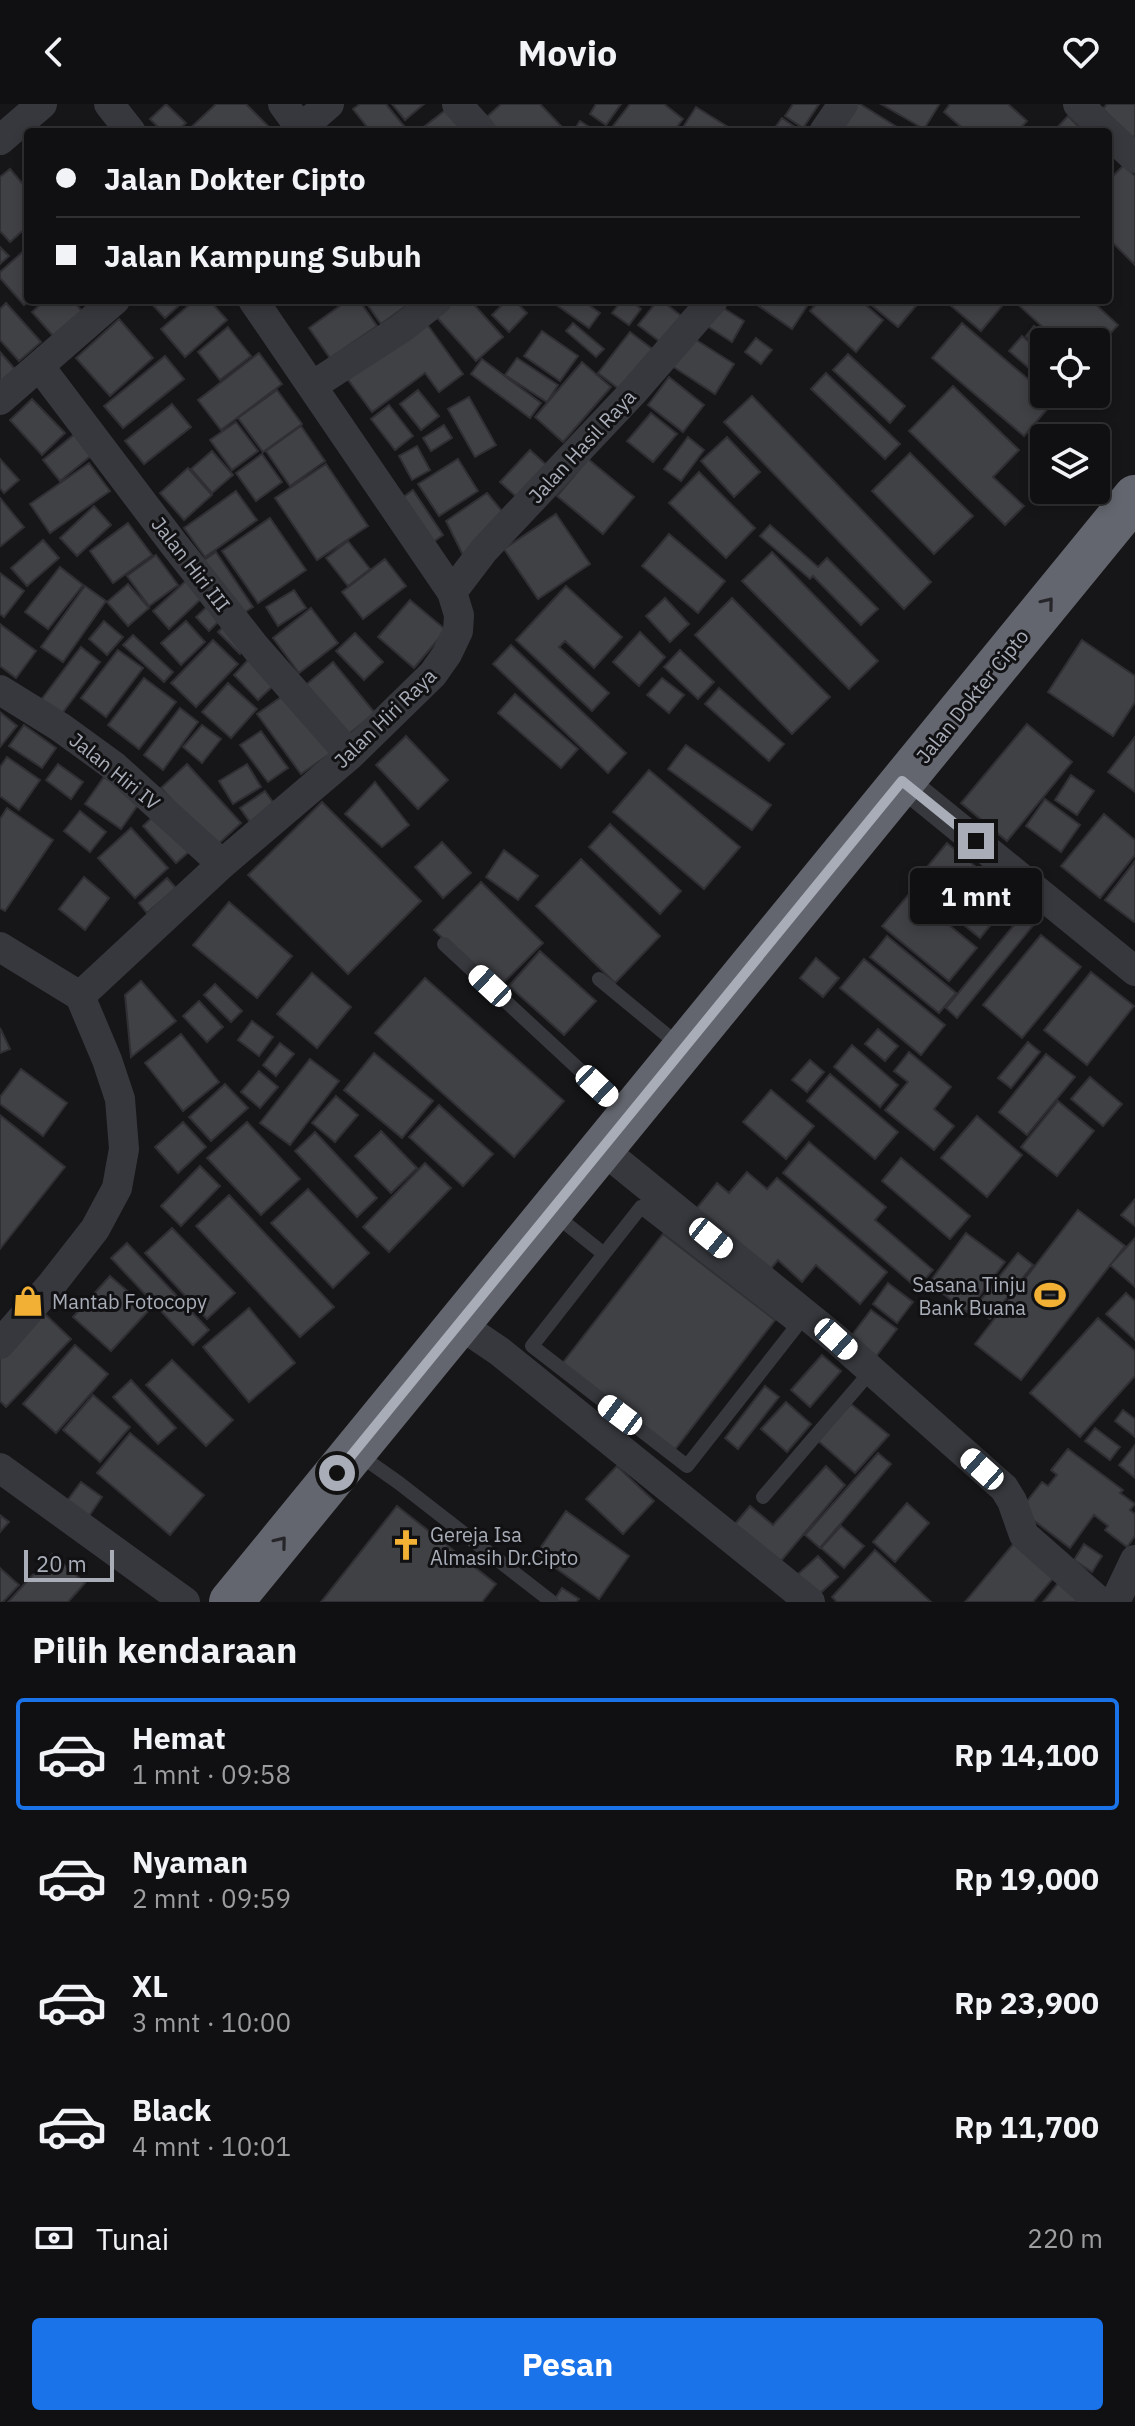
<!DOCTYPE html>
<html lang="id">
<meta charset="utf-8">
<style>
body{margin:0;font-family:"IBM Plex Sans",sans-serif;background:#19191b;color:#f1f3f6;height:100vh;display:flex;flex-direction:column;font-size:30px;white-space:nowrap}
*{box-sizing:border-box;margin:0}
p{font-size:26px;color:#9c9d9f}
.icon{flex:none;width:44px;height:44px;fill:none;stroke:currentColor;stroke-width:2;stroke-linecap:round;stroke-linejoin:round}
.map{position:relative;height:1498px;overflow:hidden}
.side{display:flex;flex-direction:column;background:#101012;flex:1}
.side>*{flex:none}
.banner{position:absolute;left:24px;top:24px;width:1088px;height:176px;border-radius:8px;box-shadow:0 4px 12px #0003,0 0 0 2px #303032;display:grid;align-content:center;height:176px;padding:0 32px;background:#101012}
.tools{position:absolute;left:1030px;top:224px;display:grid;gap:16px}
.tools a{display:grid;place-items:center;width:80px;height:80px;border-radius:8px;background:#101012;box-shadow:0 4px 12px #0003,0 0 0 2px #303032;font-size:40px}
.scale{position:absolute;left:24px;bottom:20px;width:90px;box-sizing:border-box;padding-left:8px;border:4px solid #a8adb8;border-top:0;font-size:22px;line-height:28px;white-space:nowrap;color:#a8adb8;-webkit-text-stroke:6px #111113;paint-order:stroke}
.end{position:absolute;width:36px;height:36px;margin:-18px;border:10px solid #a8adb8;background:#111;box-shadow:0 0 0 4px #111}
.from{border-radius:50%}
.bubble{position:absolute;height:56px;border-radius:8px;background:#101012;box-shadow:0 4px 12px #0003,0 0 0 2px #303032;font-size:26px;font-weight:700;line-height:56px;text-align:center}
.car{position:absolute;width:24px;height:48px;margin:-24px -12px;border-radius:10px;box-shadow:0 0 6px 2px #0007;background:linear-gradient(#fff 24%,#345 0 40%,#fff 0 76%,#345 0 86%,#fff 0)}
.banner b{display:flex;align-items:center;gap:28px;height:76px;font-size:30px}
.banner b+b{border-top:2px solid #303032}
.banner i{width:20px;height:20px;background:#f1f3f6}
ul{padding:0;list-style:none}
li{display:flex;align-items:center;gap:24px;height:112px;margin:0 16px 12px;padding:0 16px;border:4px solid transparent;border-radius:8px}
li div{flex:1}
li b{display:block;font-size:30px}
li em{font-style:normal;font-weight:700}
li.active{border-color:#1a73e8}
li>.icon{width:72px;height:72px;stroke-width:1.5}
h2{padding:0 32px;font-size:36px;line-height:96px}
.pay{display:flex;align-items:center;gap:20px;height:88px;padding:0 32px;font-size:30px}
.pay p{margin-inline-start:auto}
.action{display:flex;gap:16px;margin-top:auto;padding:16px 32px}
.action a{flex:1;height:92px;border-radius:8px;background:#1a73e8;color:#fff;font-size:32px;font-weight:700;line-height:92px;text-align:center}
header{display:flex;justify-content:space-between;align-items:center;height:104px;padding:0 32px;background:#101012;font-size:36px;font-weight:700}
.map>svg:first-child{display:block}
.building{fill:#404145;stroke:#303034;stroke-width:2}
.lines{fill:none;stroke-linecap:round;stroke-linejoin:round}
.lane{stroke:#37383d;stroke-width:14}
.street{stroke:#37383d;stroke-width:30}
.highway{stroke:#63666e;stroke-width:44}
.oneway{stroke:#26262a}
.route{stroke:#a8adb8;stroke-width:10}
.labels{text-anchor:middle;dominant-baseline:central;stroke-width:6;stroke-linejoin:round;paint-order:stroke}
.street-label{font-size:20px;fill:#a8adb8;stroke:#111113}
.poi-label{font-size:20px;fill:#a8adb8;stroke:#111113;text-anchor:start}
</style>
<header><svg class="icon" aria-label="back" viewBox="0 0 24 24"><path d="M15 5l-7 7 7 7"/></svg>Movio<svg class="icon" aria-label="heart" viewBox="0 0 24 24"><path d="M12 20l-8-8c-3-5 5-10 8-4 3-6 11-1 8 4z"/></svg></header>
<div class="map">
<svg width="1135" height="1498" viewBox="0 0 1135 1498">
<rect width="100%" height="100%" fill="#161618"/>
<path class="building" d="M166,0L186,19L176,28H163L150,15Z
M216,0H246L271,25L268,28H186Z
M360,0H386L408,27L371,28L353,5Z
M392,0H424L405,16Z
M501,0H540L563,24L559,28H487L479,20Z
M596,0H621L606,21L590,10Z
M630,0H664L683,15L673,28H613L610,26Z
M793,0H819L803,24L785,12Z
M847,0H860L897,23L894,28H844L834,21Z
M881,0H938L939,1L924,25Z
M950,0H1008L1027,17L1017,28H967L944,8Z
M1107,0H1135V31L1126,41L1095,14Z
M696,3L736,28H680Z
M447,5L464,28H423L421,25Z
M1068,12L1084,28H1053Z
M782,14L802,28H772Z
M580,17L597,28H573Z
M1124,61L1135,72V161L1108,134V77Z
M10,65L28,86V122L10,138L0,127V73Z
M0,143L9,152L0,160Z
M27,144L28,196H30L24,201L0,174V168Z
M45,196H72L84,209L55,234L32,208Z
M148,196H185L165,214Z
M195,196H209L227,216L185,253L161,225Z
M348,196H359L377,222L330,254L309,224Z
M364,196H402L406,202L381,220Z
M448,196H470L503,233L476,257L433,209Z
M507,196H514L527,209L509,228L492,211Z
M552,196H582L600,209L589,224L551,197Z
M622,196H630L641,205L629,221L612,209Z
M658,196H661L684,214L663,240L638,221Z
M750,196H798L807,202L792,225Z
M820,196H860L883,216L856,248L810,207Z
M865,196H921L898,223Z
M944,196H1007L981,227Z
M1013,196H1091L1118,221L1096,245V238H1059Z
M6,199L41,238L19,257L0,236V205Z
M717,200L744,217L732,238L704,220Z
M119,215L153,254L110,292L76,254Z
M424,216L463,270L439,288L425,269L372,308L346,273Z
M573,219L604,245L596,253L566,227Z
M962,219L1054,297L1024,332L932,254Z
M1034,222L1053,238H1044V247L1026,232Z
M228,223L251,252L220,276L198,248Z
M542,227L578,252L560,277L524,252Z
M630,228L655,247L623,288L598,269Z
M690,232L734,260L715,290L672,262Z
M1022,232L1044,250V277L1009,247Z
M756,234L772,246L761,260L745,248Z
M0,248L21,272L0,290Z
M259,249L282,280L221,326L198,296Z
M848,250L905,302L890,319L833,266Z
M165,252L184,275L123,324L104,302Z
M517,254L558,281L547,298L505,271Z
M482,255L541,299L530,314L471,270Z
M582,258L611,283L563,338L535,313Z
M826,269L900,340L885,355L811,285Z
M669,273L704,301L683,328L648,301Z
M953,282L1019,346L993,373L1024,402L1005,421L909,327Z
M277,286L302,320L263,348L238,314Z
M418,286L439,312L421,326L400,300Z
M752,292L931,478L904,505L724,318Z
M469,293L496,341L475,353L448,305Z
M32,295L65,329L42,351L10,316Z
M172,300L191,323L144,360L125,337Z
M389,301L413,332L395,346L371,315Z
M651,309L677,330L653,358L627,337Z
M236,318L258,347L232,366L210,336Z
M444,321L452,334L431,347L423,334Z
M301,322L325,357L290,382L266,347Z
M76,329L93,350L60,377L43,356Z
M688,333L704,346L681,377L664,365Z
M727,333L760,368L734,393L701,357Z
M417,342L430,366L412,376L399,352Z
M530,346L552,366L522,398L500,378Z
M212,347L233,371L212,389L191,365Z
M910,349L973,412L934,450L872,387Z
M262,350L282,378L256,397L236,369Z
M0,355L19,376L4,389L0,384Z
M458,355L478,387L439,412L418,380Z
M588,355L634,393L603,430L557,392Z
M89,359L110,387L50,429L30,400Z
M326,360L368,422L317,456L275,394Z
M188,364L212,391L184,416L160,389Z
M699,368L755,424L726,454L669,399Z
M413,386L443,431L433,438L402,394Z
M236,387L257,416L205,453L184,424Z
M487,389L506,412L467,459L446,417Z
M0,394L24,423L1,442L0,440Z
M94,402L111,421L77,452L60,434Z
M556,410L590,460L538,495L504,445Z
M270,414L306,466L258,499L222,447Z
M128,419L152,451L113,479L90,447Z
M770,421L818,463L827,454L878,505L861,521L813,472L810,475L760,432Z
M669,430L725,477L698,509L642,462Z
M43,436L59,454L27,482L11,464Z
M348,437L370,465L348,482L326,454Z
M216,448L253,503L240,511L203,457Z
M772,448L878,557L849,585L742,477Z
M156,451L178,481L149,502L127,472Z
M385,455L406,482L363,515L342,488Z
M60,463L83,481L48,525L25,508Z
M0,469L24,487L4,513L0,510Z
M186,477L202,494L169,525L153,507Z
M128,480L149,504L128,522L107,498Z
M85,482L106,497L63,558L41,543Z
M566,482L622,533L594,564L565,537L559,543L609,589L592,607L516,536Z
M294,486L306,504L278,522L266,503Z
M665,494L689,520L670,538L646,512Z
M732,494L830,593L792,630L695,531Z
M410,496L446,526L414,564L378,533Z
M213,497L226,510L209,527L196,513Z
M311,504L338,539L299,569L273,534Z
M104,517L123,533L107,551L89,535Z
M186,517L205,538L181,561L161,539Z
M228,518L250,540L240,550L218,528Z
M0,520L36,547L16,574L0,562Z
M640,528L665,553L639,582L613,558Z
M355,529L383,558L364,576L336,547Z
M133,531L173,568L164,578L123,541Z
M213,536L238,560L196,603L171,579Z
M1082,536L1135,572V598L1113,632L1048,588Z
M511,541L626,649L608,669L493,560Z
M81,543L100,558L61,611L41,596Z
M118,546L143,564L106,613L81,594Z
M680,546L714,578L698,595L664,563Z
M248,556L273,582L258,596L234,571Z
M333,558L375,609L344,634L302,584Z
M144,574L176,598L139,645L108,621Z
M662,574L684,591L669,609L647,591Z
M228,579L257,605L231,634L202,608Z
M719,584L784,640L769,657L705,600Z
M291,586L334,647L301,670L257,610Z
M515,590L578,645L561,664L498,609Z
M180,604L198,618L163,666L144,651Z
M0,608L17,622L0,643Z
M1027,620L1072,658L1007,737L961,699Z
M24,621L56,644L42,664L9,642Z
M202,621L221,635L202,659L183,643Z
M261,627L288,664L268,678L240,641Z
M406,632L448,676L418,705L376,661Z
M1135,633V688L1108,668Z
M686,641L771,701L752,726L668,665Z
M7,653L40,676L19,706L0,692V663Z
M58,660L83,678L71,695L46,676Z
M187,660L241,719L215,743L161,684Z
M247,660L261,683L233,700L219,677Z
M649,666L740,743L704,785L613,708Z
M1071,671L1094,687L1077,711L1055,696Z
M104,673L140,698L121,725L85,700Z
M375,678L409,721L382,743L345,710Z
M265,687L275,701L250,718L240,704Z
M1045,695L1080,721L1061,748L1026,722Z
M322,698L421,797L348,870L248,771Z
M7,704L53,736L5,807L0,804V715Z
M80,707L106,728L90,748L64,727Z
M157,709L190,747L176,759L143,722Z
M1104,710L1135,736V751L1100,794L1061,762Z
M610,720L681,787L660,810L589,743Z
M131,724L168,764L135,794L98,754Z
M442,738L471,769L443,794L415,763Z
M947,739L1013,794L980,834L913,780Z
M504,746L538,772L518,796L486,773Z
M581,755L660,832L615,879L536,802Z
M1135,757V817L1134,818L1105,796Z
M84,773L109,794L85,826L59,805Z
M167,774L176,784L147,809L139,799Z
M481,778L543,839L496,886L434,826Z
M910,789L977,844L949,877L882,822Z
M229,798L292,852L257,894L193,841Z
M1028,804L1040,813L957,914L946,904Z
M1041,831L1081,863L1022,934L983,901Z
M887,832L956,889L939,909L870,853Z
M540,847L596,897L564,931L509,882Z
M816,854L839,874L823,893L800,874Z
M864,855L945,921L921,951L840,884Z
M1091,868L1134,902L1087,961L1044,926Z
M312,869L351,903L317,944L277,910Z
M425,874L564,997L514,1053L375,929Z
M141,877L176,917L131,953L125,891Z
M215,880L242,907L231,918L204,891Z
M199,897L223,923L207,938L183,912Z
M252,917L273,933L259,952L238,936Z
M0,924L10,945L0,949Z
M878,925L898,942L885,957L865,940Z
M181,930L219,978L183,1007L145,959Z
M1028,938L1040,948L1011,984L998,974Z
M280,939L294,950L276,972L263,961Z
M852,941L898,981L880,1003L834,963Z
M909,948L951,983L934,1005L954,1022L934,1046L885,1006L908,978L894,967Z
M374,949L433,997L402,1034L344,986Z
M1046,950L1075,973L1027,1031L999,1008Z
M310,955L339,977L290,1041L260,1019Z
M810,956L824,968L807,988L792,976Z
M21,965L67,999L43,1032L0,1000V993Z
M259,967L278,983L260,1004L241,988Z
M830,970L898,1028L875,1055L807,997Z
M1090,973L1122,1000L1103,1022L1071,995Z
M225,980L248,1004L211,1037L189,1013Z
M771,986L814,1022L786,1055L743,1018Z
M336,992L358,1011L335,1038L312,1019Z
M1058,997L1094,1027L1057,1072L1021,1043Z
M439,1001L493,1050L463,1082L409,1033Z
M0,1011L65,1063L0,1145Z
M977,1012L1022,1051L987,1093L941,1054Z
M183,1018L206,1043L178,1069L155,1043Z
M247,1018L300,1075L261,1111L207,1054Z
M381,1027L417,1064L391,1089L355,1052Z
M315,1028L377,1094L357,1113L295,1047Z
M809,1038L886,1103L875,1116L933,1166L917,1184L783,1069Z
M901,1054L970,1112L950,1135L882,1077Z
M425,1059L451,1084L389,1148L363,1123Z
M200,1062L220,1082L181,1122L161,1102Z
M747,1068L767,1085L777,1074L887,1168L860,1200L816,1161L802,1178L778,1156L769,1167L696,1105L717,1079L729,1089Z
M308,1085L369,1149L333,1184L271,1119Z
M229,1091L334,1203L300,1233L196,1122Z
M1135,1095V1122L1121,1111Z
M1078,1106L1125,1142L1021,1276L975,1240Z
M172,1124L235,1189L207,1215L145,1149Z
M966,1129L1005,1158L967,1208L929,1179Z
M663,1130L775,1216L673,1348L561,1261Z
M1135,1134V1183L1110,1161Z
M127,1139L209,1226L193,1241L111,1154Z
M1018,1149L1033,1161L990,1215L975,1203Z
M110,1172L149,1206L111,1247L73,1213Z
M888,1179L913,1198L897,1219L873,1200Z
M1126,1189L1135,1197V1236L1106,1210Z
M249,1204L295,1259L249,1298L203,1243Z
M871,1206L897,1225L874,1255L849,1235Z
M43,1208L71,1235L6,1303L0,1297V1253Z
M1098,1214L1135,1247V1272L1080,1333L1030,1289Z
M75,1241L108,1270L56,1329L23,1300Z
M822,1251L841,1267L810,1303L791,1286Z
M172,1256L233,1316L206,1342L146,1281Z
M131,1276L176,1324L158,1340L113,1293Z
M765,1282L779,1293L738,1345L725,1334Z
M93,1291L130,1323L100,1358L63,1326Z
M786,1298L811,1320L787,1348L761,1325Z
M851,1300L889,1331L855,1369L817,1336Z
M1123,1306L1135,1315V1333L1115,1317Z
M1095,1324L1120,1343L1110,1356L1085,1337Z
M130,1329L204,1391L170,1431L97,1369Z
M1135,1341V1374L1119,1361Z
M1068,1345L1123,1386L1120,1389L1135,1400L1130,1406L1135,1410V1432L1127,1443L1105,1426L1108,1422L1094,1411L1070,1444L1020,1406L1042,1378L1048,1382L1057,1371L1051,1366Z
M878,1349L891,1360L820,1444L805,1431Z
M617,1362L654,1397L623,1430L586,1395Z
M826,1362L845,1381L780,1458L735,1420L750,1402L773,1421Z
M81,1378L102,1393L89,1412L67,1397Z
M907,1399L929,1419L895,1458L873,1438Z
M397,1402L496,1480L482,1498H321Z
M566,1407L629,1452L599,1495L536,1450Z
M0,1411L9,1418L0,1428Z
M841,1422L864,1442L844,1464L821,1444Z
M1015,1438L1056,1471L1033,1498H965Z
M1084,1440L1102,1452L1092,1468L1074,1456Z
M875,1446L931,1498H837L832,1493Z
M52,1450L85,1479L68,1498H8Z
M818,1452L838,1473L816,1493L796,1472Z
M0,1464L19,1481L3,1498H0Z
M1059,1478L1085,1498H1043Z
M562,1484L579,1495L576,1498H553Z"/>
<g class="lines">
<path class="lane" d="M444,840L626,1009
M599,875L680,942
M554,1110L604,1150L532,1242L687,1362L796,1223L641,1103L604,1150
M358,1350L399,1379L552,1498
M763,1393L872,1266"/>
<path class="street" d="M109,0L131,28
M283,0L301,25
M457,0L482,28
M1078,0L1107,28
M297,28L329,0
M824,28L843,0
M1108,29L1135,54
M0,36L42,0
M40,263L173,439L256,544L350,651
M312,282L402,224L437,196
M0,296L115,196
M452,488L484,446L634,287L713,196
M0,586L60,623L115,663L222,760
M902,677L1135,867
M0,843L80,892L107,956L120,995L124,1045L117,1084L95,1125L52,1180L0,1240
M80,892L222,760L350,651L433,570L447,550L458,527L459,511L452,488L253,196
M602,1045L836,1235L1004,1384L1012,1397L1024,1431L1100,1498
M459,1220L499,1247L810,1498
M0,1364L185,1498
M1115,1498L1135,1456"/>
<path class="highway" d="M231,1498L1135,393"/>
</g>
<defs><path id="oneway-chevron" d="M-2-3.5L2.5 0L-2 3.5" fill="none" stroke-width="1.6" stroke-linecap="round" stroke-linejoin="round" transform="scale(2)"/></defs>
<g class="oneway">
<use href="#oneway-chevron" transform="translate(1048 499) rotate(-51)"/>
<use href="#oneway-chevron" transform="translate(281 1438) rotate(-51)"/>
</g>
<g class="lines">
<path class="route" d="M337,1369L902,677L976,737"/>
</g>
<defs>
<symbol id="stadium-bare" viewBox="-9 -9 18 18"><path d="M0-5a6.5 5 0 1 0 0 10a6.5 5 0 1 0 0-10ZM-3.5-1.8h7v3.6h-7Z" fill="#f2b134" stroke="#111113" stroke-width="2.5" paint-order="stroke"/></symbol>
<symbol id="shop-bare" viewBox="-9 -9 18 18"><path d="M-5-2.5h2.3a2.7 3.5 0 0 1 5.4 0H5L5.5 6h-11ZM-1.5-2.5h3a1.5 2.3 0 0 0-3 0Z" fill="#f2b134" stroke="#111113" stroke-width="2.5" paint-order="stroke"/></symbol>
<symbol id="church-bare" viewBox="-9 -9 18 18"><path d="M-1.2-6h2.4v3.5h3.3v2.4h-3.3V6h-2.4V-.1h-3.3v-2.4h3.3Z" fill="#f2b134" stroke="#111113" stroke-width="2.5" paint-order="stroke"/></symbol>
</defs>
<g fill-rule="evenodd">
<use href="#stadium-bare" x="1028" y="1169" width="44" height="44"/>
<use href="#shop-bare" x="6" y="1175" width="44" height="44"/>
<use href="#church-bare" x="384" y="1419" width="44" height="44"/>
</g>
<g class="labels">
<g class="street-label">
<text transform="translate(582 342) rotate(-47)">Jalan Hasil Raya</text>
<text transform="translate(191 460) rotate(52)">Jalan Hiri III</text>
<text transform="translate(972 592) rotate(-51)">Jalan Dokter Cipto</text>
<text transform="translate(385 614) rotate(-44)">Jalan Hiri Raya</text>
<text transform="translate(115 667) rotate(39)">Jalan Hiri IV</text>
</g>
<g class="poi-label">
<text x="1026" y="1180" text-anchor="end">Sasana Tinju<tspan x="1026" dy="23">Bank Buana</tspan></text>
<text x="52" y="1197">Mantab Fotocopy</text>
<text x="430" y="1430">Gereja Isa<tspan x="430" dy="23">Almasih Dr.Cipto</tspan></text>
</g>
</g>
</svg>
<div class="tools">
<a><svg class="icon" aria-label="locate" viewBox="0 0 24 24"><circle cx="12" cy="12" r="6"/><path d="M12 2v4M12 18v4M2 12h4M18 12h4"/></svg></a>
<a><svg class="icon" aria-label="layers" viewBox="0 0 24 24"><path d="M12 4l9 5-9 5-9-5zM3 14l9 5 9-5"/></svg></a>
</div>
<div class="scale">20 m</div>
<i class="end from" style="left:337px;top:1369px"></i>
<i class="end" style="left:976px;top:737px"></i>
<div class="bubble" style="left:910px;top:764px;width:132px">1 mnt</div>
<i class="car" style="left:490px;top:882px;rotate:313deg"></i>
<i class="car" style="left:597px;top:982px;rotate:133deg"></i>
<i class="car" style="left:711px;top:1134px;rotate:129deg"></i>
<i class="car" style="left:836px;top:1235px;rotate:132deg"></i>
<i class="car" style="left:620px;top:1311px;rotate:307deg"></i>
<i class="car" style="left:982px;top:1365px;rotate:312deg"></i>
<div class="banner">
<b><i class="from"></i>Jalan Dokter Cipto</b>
<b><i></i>Jalan Kampung Subuh</b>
</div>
</div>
<section class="side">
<h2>Pilih kendaraan</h2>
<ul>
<li class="active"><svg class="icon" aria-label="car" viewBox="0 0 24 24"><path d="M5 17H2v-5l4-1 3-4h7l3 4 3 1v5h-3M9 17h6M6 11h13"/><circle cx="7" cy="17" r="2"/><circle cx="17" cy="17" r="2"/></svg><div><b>Hemat</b><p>1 mnt · 09:58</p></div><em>Rp 14,100</em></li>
<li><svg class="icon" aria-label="car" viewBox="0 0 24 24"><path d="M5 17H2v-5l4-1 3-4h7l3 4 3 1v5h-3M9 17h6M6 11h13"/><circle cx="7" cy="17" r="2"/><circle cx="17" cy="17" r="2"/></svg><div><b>Nyaman</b><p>2 mnt · 09:59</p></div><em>Rp 19,000</em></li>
<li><svg class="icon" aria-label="car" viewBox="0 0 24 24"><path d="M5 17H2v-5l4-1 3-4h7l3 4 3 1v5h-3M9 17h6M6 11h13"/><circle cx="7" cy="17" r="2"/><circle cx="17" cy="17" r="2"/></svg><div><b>XL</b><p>3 mnt · 10:00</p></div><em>Rp 23,900</em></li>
<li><svg class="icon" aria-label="car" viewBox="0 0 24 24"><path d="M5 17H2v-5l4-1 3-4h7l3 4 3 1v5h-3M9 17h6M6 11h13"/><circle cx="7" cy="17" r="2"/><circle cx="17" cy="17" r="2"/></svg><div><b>Black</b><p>4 mnt · 10:01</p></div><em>Rp 11,700</em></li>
</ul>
<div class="pay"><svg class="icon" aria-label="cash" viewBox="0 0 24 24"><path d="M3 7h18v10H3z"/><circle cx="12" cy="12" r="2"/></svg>Tunai<p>220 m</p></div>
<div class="action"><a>Pesan</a></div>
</section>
